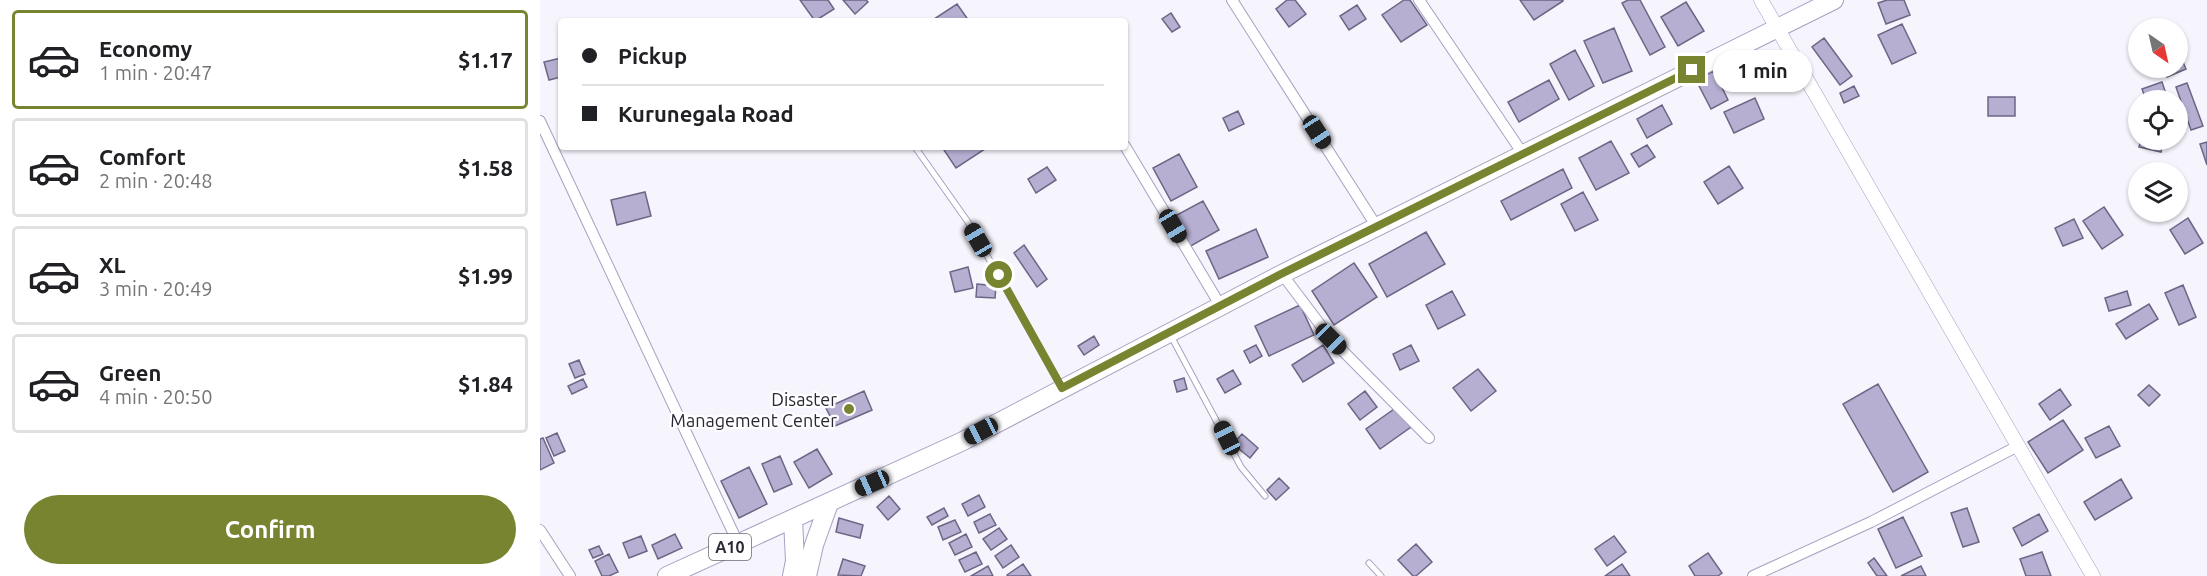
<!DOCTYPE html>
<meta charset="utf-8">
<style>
body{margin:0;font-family:Ubuntu,sans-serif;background:#f2f2f2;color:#202124;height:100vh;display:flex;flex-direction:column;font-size:22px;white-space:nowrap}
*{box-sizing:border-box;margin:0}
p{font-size:20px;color:#757577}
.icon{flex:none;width:33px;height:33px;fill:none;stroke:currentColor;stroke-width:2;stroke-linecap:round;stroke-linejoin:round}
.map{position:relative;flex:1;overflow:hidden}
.details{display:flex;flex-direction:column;background:#fff;width:540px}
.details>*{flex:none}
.banner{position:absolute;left:18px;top:18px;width:570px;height:132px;border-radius:6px;box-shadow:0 2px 4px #0004;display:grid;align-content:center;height:132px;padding:0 24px;background:#fff}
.needle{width:39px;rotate:146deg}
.buttons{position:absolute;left:1588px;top:18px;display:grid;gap:12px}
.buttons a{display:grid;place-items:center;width:60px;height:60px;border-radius:50%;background:#fff;box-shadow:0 2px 4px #0004;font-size:30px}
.end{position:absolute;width:27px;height:27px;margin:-14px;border:8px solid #788430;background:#fff;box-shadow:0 0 0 3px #fff}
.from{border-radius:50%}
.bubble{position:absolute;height:42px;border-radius:21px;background:#fff;box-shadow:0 2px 4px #0004;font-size:20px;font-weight:700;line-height:42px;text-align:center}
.car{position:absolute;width:18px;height:36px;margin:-18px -9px;border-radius:8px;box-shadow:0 0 4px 2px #0007;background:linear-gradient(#222 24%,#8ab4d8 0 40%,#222 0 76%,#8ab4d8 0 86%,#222 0)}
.banner b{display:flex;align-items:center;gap:21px;height:57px;font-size:22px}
.banner b+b{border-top:2px solid #e0e0e0}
.banner i{width:15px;height:15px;background:#202124}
ul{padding:10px 0 0;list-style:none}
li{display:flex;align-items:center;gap:18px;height:99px;margin:0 12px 9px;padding:0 12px;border:3px solid #e0e0e0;border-radius:6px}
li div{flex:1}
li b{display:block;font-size:22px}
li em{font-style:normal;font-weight:700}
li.on{border-color:#788430}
li>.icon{width:54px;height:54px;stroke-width:1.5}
.action{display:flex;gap:12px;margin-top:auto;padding:12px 24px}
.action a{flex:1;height:69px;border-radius:36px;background:#788430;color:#fff;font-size:24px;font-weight:700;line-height:69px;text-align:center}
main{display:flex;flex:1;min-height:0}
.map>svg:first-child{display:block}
.building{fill:#b7afd2;stroke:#6d6585;stroke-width:1.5}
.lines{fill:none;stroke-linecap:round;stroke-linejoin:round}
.service-casing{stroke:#a8a0c2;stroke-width:7}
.minor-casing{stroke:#a8a0c2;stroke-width:12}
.tertiary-casing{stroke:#a8a0c2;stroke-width:15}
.primary-casing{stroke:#a8a0c2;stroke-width:20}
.trunk-casing{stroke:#a8a0c2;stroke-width:20}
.service{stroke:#fff;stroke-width:5}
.minor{stroke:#fff;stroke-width:10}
.tertiary{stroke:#fff;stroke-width:14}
.primary{stroke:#fff;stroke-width:18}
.trunk{stroke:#fff;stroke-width:18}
.route{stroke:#788430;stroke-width:8}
.poi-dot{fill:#788430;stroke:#fff;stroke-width:2}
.labels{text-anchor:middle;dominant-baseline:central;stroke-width:4.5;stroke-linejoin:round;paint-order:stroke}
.shield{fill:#fff;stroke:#6b6872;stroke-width:1.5}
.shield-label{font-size:16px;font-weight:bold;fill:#2b2835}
.poi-label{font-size:18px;fill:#2b2835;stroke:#fff;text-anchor:end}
</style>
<main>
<section class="details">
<ul>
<li class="on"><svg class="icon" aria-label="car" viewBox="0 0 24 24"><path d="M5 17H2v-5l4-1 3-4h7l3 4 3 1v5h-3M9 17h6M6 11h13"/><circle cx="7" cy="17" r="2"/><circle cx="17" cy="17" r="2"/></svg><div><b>Economy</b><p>1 min · 20:47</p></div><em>$1.17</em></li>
<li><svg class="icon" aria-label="car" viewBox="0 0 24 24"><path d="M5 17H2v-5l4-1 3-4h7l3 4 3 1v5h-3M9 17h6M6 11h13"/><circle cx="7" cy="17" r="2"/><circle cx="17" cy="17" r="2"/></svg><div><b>Comfort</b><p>2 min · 20:48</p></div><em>$1.58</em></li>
<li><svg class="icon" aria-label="car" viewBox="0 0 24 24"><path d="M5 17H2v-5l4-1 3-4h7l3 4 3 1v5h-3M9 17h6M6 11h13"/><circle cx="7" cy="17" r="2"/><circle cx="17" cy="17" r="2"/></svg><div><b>XL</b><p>3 min · 20:49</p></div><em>$1.99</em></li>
<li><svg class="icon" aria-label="car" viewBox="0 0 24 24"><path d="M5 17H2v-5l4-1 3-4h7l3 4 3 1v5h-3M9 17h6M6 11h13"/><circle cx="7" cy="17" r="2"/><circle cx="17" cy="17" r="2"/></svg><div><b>Green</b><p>4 min · 20:50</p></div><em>$1.84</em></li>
</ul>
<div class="action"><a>Confirm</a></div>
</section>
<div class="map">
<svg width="1667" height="576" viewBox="0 0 1667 576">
<rect width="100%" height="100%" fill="#f6f4fc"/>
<path class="building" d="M260,0H288L294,9L275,21Z
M303,0H326L328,2L315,14Z
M747,0H755L766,14L749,27L736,9Z
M864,0H870L887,25L861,42L842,15Z
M980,0H1023V1L994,20Z
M1088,0H1100L1125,47L1110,55L1082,3Z
M1347,0H1364L1370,15L1346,24L1338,3Z
M1146,2L1164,31L1138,46L1121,17Z
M417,4L429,21H391Z
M817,5L826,19L809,30L800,16Z
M631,13L640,27L632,32L622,19Z
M1362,24L1376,53L1352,64L1338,35Z
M1074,28L1092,71L1063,83L1044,41Z
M1284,38L1312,76L1300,85L1272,47Z
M1035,50L1054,86L1029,100L1010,64Z
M1638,50L1646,69L1627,77L1623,68H1638Z
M21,58V77L9,80L4,62Z
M1174,71L1188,100L1171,109L1156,80Z
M1009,80L1019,99L979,122L968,102Z
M1622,82L1628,100H1606L1602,89Z
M1647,83L1663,126L1651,130L1636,87Z
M1314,86L1319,96L1304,103L1300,93Z
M1448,97H1475V116H1448Z
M1215,98L1224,119L1194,133L1184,112Z
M1122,105L1132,124L1107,138L1097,119Z
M698,111L704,124L689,131L683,118Z
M1601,140H1624L1621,152L1599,147Z
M1071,141L1089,173L1056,190L1039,158Z
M1667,142V165L1660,144Z
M1107,145L1115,157L1099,167L1091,154Z
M402,147H448L416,168Z
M639,154L657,187L631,201L613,168Z
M1189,166L1203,188L1178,204L1164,182Z
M507,167L516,180L496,193L488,179Z
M1023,169L1032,188L971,220L961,201Z
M105,192L111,216L77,225L71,200Z
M1043,192L1058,220L1035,231L1021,204Z
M663,201L679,230L649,247L633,217Z
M1564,207L1583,235L1562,249L1543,221Z
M1648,218L1663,243L1645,254L1630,230Z
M1534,219L1543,238L1523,246L1515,228Z
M716,229L728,257L679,279L666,251Z
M886,232L905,264L847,297L829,264Z
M484,245L507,279L497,287L474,253Z
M814,263L837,297L794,325L772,291Z
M428,267L433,288L415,292L410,272Z
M437,284L456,286L455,298L436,297Z
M1643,285L1656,317L1639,325L1625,293Z
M912,291L925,315L898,329L886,305Z
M1587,291L1591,305L1569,311L1565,298Z
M1609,304L1618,319L1586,339L1576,324Z
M760,305L774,335L729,356L715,326Z
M554,336L559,345L544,355L538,346Z
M716,345L722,356L710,363L704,351Z
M783,345L794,363L763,382L752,365Z
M871,345L879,361L860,370L853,354Z
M39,360L45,374L35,378L29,364Z
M938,369L956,391L931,411L913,388Z
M693,370L701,384L685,393L677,379Z
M644,378L647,389L637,392L634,381Z
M43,379L47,387L32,394L28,386Z
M1338,384L1388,472L1353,492L1303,404Z
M1609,385L1620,395L1609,406L1598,395Z
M1520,389L1531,405L1510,420L1499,404Z
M324,391L332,410L295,426L286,408Z
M825,391L837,407L820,420L808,404Z
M857,407L871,427L840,449L826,429Z
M1523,420L1543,450L1508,473L1488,442Z
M1569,426L1580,446L1556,458L1545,438Z
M17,433L25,451L14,456L6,438Z
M702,434L718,448L710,458L693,444Z
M3,438L14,463L0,470V439Z
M277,449L292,474L269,488L254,462Z
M240,456L252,484L234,492L222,464Z
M209,467L227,504L199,518L181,481Z
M739,478L749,488L736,500L727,490Z
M1581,479L1592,498L1555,520L1544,502Z
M439,495L445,507L428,516L422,504Z
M349,496L360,509L348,520L337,507Z
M404,508L408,516L392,525L387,517Z
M1427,508L1439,542L1423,547L1411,513Z
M450,514L456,525L439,533L434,522Z
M1499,514L1508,531L1482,546L1473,528Z
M1363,517L1382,556L1356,568L1338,529Z
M299,518L323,525L320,538L296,532Z
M415,520L421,532L403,540L398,527Z
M459,528L467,539L451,550L443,539Z
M135,534L142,548L118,559L112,545Z
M426,534L432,547L415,555L409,543Z
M101,536L107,551L89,558L83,543Z
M1074,536L1086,552L1067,566L1055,549Z
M876,544L892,562L876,576H873L858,560Z
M471,545L479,557L463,568L455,556Z
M59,546L63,554L53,558L49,550Z
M436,552L442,564L425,572L419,560Z
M1502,552L1511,576H1486L1480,559Z
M1168,553L1182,573L1178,576H1155L1149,566Z
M69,554L78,572L69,576H62L55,561Z
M1334,558L1347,576H1337L1328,563Z
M303,559L325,566L321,576L298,575Z
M483,564L491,576H468L467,575Z
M1082,564L1090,576H1065Z
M448,566L453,576H431Z
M1381,566L1386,576H1361Z"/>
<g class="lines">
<defs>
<path id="service" d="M375,147L428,222L521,386
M631,336L701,467L725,496
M829,563L841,576"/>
<path id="minor" d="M692,0L837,227
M879,0L983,154
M0,121L198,543
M585,146L680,305
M742,274L791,339L889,438
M0,530L30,576
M1213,576L1331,522L1478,446"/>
<path id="tertiary" d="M1221,0L1553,576"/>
<path id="primary" d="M252,576L255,561L253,519
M267,576L274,545L289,503"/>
<path id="trunk" d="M127,576L421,442L742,274L1294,0"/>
</defs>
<use href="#service" class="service-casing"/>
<use href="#minor" class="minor-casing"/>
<use href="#tertiary" class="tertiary-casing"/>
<use href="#primary" class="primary-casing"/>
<use href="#trunk" class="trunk-casing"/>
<use href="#service" class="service"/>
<use href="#minor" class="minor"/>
<use href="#tertiary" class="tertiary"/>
<use href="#primary" class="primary"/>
<use href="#trunk" class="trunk"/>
</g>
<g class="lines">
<path class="route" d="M459,275L522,388L741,274L1152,70"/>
</g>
<circle class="poi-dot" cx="309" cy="409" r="6"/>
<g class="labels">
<rect class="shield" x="169" y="534" width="42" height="26" rx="4.5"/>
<g class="shield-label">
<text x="190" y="547">A10</text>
</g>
<g class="poi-label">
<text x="297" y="399">Disaster<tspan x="297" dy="21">Management Center</tspan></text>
</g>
</g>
</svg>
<div class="buttons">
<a><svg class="needle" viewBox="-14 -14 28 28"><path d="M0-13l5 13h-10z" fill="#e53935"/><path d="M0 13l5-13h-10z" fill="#757577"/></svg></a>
<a><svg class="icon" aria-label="locate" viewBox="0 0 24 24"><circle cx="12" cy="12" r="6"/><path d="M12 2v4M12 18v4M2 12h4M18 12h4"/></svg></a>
<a><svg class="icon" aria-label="layers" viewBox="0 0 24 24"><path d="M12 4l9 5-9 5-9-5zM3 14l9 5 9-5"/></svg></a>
</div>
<i class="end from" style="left:459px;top:275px"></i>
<i class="end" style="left:1152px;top:70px"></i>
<div class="bubble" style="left:1173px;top:50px;width:99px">1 min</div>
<i class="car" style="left:777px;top:132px;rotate:147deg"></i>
<i class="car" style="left:633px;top:226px;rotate:149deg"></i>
<i class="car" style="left:438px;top:240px;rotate:330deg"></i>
<i class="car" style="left:791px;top:339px;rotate:135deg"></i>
<i class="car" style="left:441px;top:431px;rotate:242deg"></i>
<i class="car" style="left:687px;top:438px;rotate:334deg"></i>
<i class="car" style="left:332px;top:483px;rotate:246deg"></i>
<div class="banner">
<b><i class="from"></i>Pickup</b>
<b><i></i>Kurunegala Road</b>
</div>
</div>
</main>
